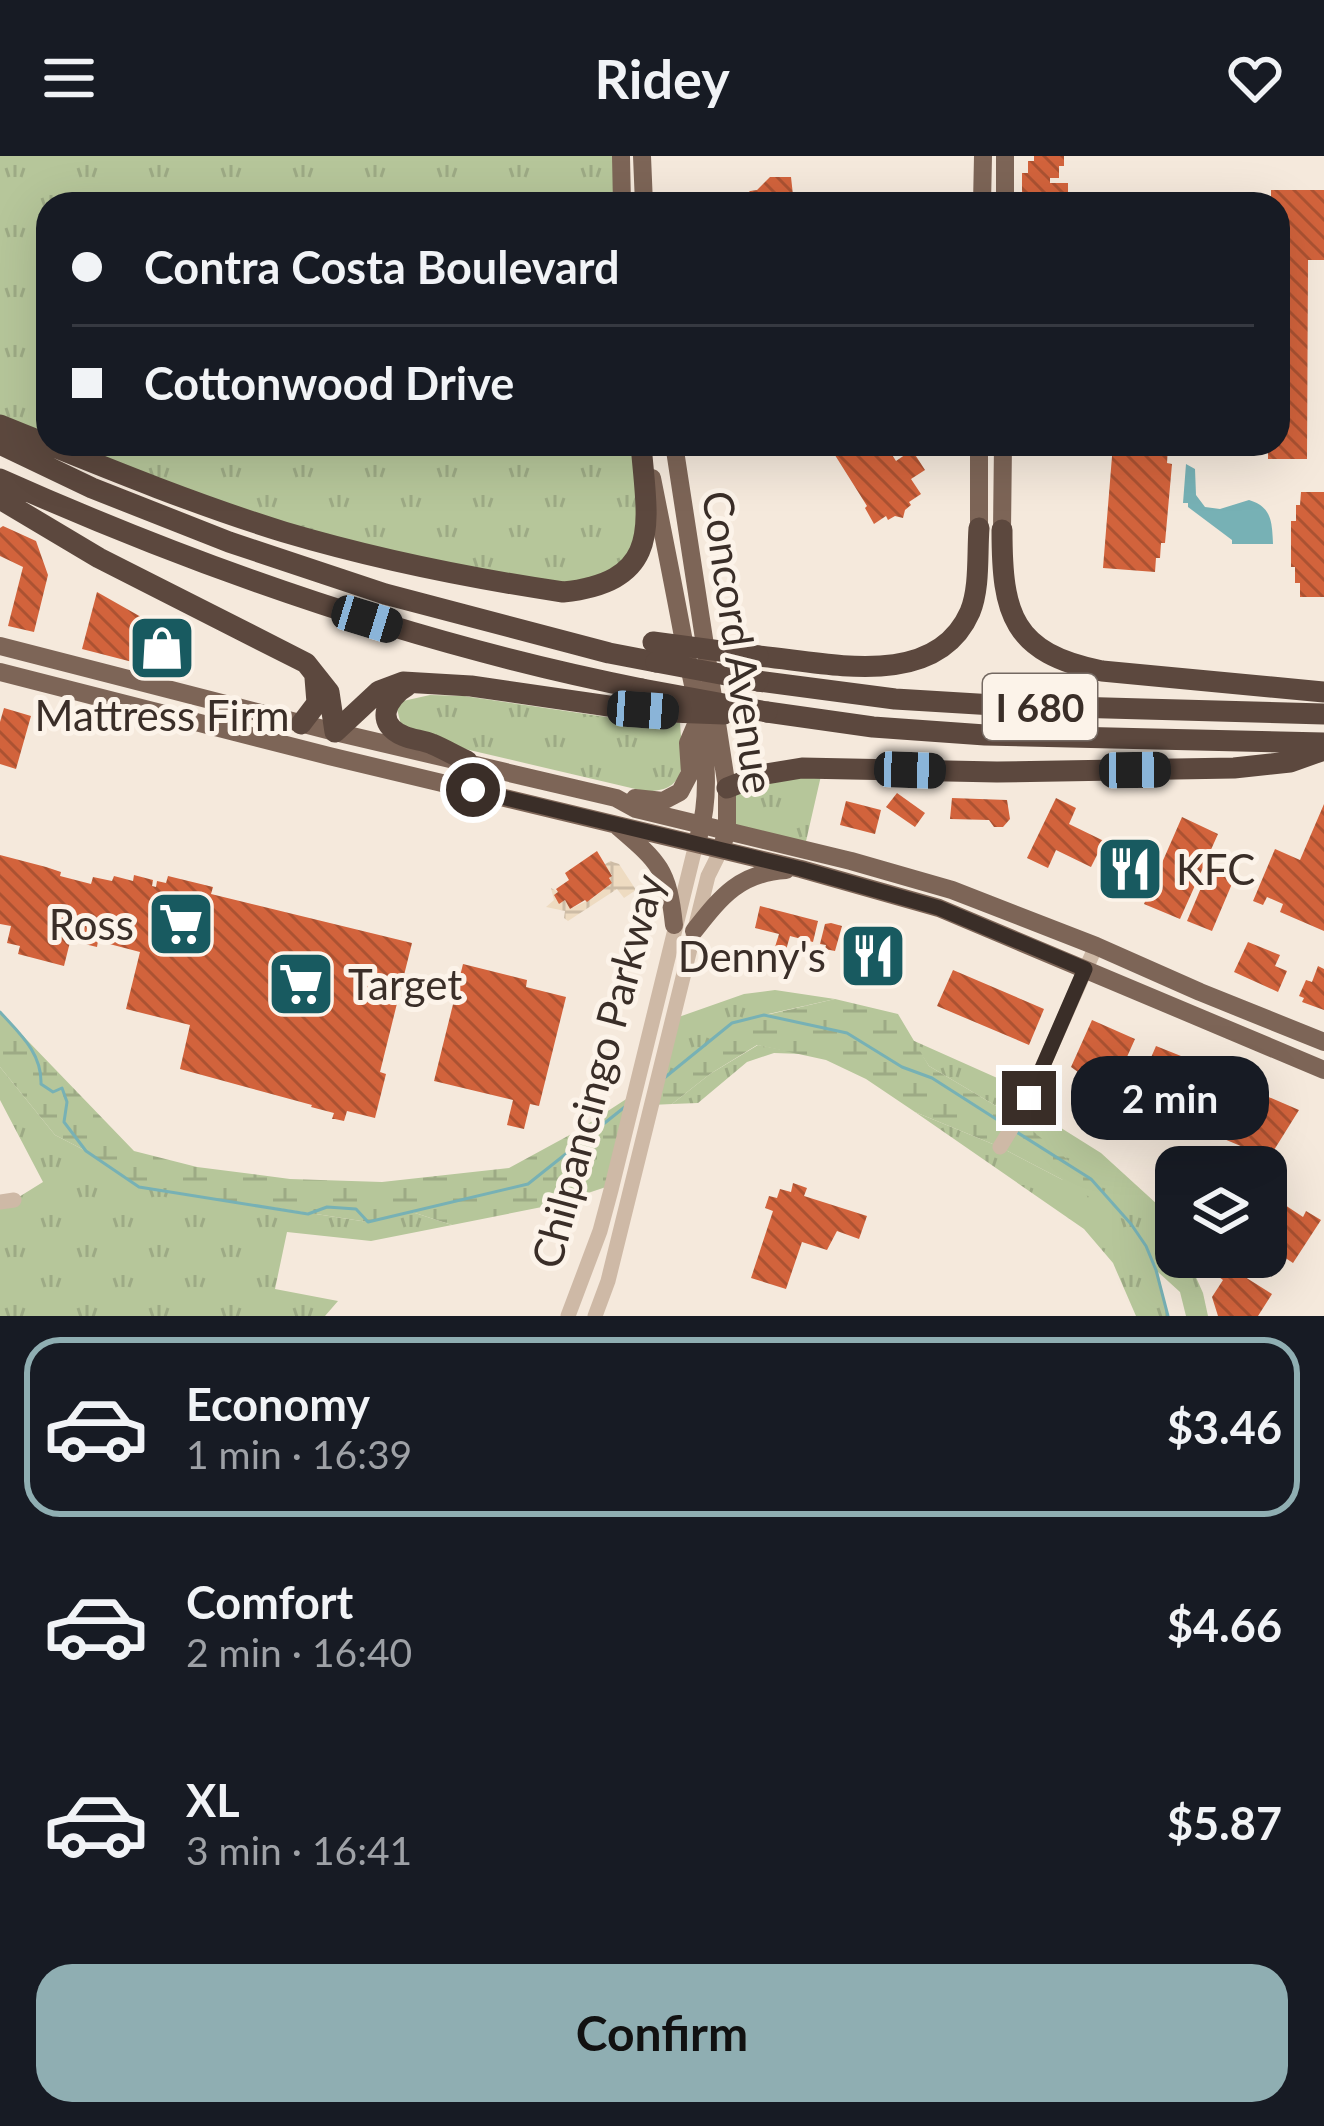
<!DOCTYPE html>
<meta charset="utf-8">
<style>
body{margin:0;font-family:Lato,sans-serif;background:#242831;color:#f1f3f6;height:100vh;display:flex;flex-direction:column;font-size:45px;white-space:nowrap}
*{box-sizing:border-box;margin:0}
p{font-size:39px;color:#9ea1a6}
.icon{flex:none;width:66px;height:66px;fill:none;stroke:currentColor;stroke-width:2;stroke-linecap:round;stroke-linejoin:round}
.map{position:relative;height:1160px;overflow:hidden}
.side{display:flex;flex-direction:column;background:#171b24;flex:1}
.side>*{flex:none}
.banner{position:absolute;left:36px;top:36px;width:1254px;height:264px;border-radius:36px;box-shadow:0 12px 48px #0002;display:grid;align-content:center;height:264px;padding:0 36px;background:#171b24}
.fabs{position:absolute;left:1155px;top:990px;display:grid;gap:24px}
.fabs a{display:grid;place-items:center;width:132px;height:132px;border-radius:24px;background:#171b24;box-shadow:0 12px 48px #0002;font-size:60px}
.end{position:absolute;width:54px;height:54px;margin:-27px;border:15px solid #3a2e28;background:#fff;box-shadow:0 0 0 6px #fff}
.from{border-radius:50%}
.bubble{position:absolute;height:84px;border-radius:36px;background:#171b24;box-shadow:0 12px 48px #0002;font-size:39px;font-weight:700;line-height:84px;text-align:center}
.car{position:absolute;width:36px;height:72px;margin:-36px -18px;border-radius:15px;box-shadow:0 0 9px 3px #0007;background:linear-gradient(#222 24%,#8ab4d8 0 40%,#222 0 76%,#8ab4d8 0 86%,#222 0)}
.banner b{display:flex;align-items:center;gap:42px;height:114px;font-size:45px}
.banner b+b{border-top:3px solid #363941}
.banner i{width:30px;height:30px;background:#f1f3f6}
ul{padding:21px 0 0;list-style:none}
li{display:flex;align-items:center;gap:36px;height:180px;margin:0 24px 18px;padding:0 12px;border:6px solid transparent;border-radius:36px}
li div{flex:1}
li b{display:block;font-size:45px}
li em{font-style:normal;font-weight:700}
li.active{border-color:#8faeb2}
li>.icon{width:108px;height:108px;stroke-width:1.5}
.cta{display:flex;gap:24px;margin-top:auto;padding:24px 36px}
.cta a{flex:1;height:138px;border-radius:36px;background:#8faeb2;color:#111;font-size:48px;font-weight:700;line-height:138px;text-align:center}
header{display:flex;justify-content:space-between;align-items:center;height:156px;padding:0 36px;background:#171b24;font-size:54px;font-weight:700}
.map>svg:first-child{display:block}
.grass{fill:url(#grass-tufts)}
.wetland{fill:url(#wetland-marsh)}
.plaza{fill:url(#plaza-grid)}
.water{fill:#77b1b5}
.lines{fill:none;stroke-linecap:round;stroke-linejoin:round}
.stream{stroke:#77b1b5;stroke-width:3}
.building{fill:url(#building-back-hatch)}
.minor{stroke:#ceb9a6;stroke-width:15}
.major{stroke:#7d6557;stroke-width:18}
.highway{stroke:#5c483e;stroke-width:21}
.highway-bridge{stroke:#5c483e;stroke-width:21}
.route{stroke:#3a2e28;stroke-width:15}
.labels{text-anchor:middle;dominant-baseline:central;stroke-width:10;stroke-linejoin:round;paint-order:stroke}
.shield{fill:#fcf3e9;stroke:#746962;stroke-width:3}
.shield-label{font-size:39px;font-weight:bold;fill:#3a2e28}
.street-label{font-size:42px;fill:#3a2e28;stroke:#fcf3e9}
.poi-label{font-size:42px;fill:#3a2e28;stroke:#fcf3e9;text-anchor:start}
</style>
<header><svg class="icon" aria-label="menu" viewBox="0 0 24 24"><path d="M4 6h16M4 12h16M4 18h16"/></svg>Ridey<svg class="icon" aria-label="heart" viewBox="0 0 24 24"><path d="M12 20l-8-8c-3-5 5-10 8-4 3-6 11-1 8 4z"/></svg></header>
<div class="map">
<svg width="1324" height="1160" viewBox="0 0 1324 1160">
<defs>
<pattern id="grass-tufts" width="24" height="20" patternUnits="userSpaceOnUse" patternTransform="scale(3)"><rect width="24" height="20" fill="#b6c69a"/><path d="M3 7l-1-3M5 7V3M7 7l1-3M15 17l-1-3M17 17v-4M19 17l1-3" fill="none" stroke="#9daa85"/></pattern>
<pattern id="wetland-marsh" width="20" height="14" patternUnits="userSpaceOnUse" patternTransform="scale(3)"><rect width="20" height="14" fill="#b6c69a"/><path d="M1 5h8M5 5V1M11 12h8M15 12V8" fill="none" stroke="#9daa85"/></pattern>
<pattern id="plaza-grid" width="8" height="8" patternUnits="userSpaceOnUse" patternTransform="scale(3)"><rect width="8" height="8" fill="#eedbc1"/><path d="M0 4h8M4 0v8" fill="none" stroke="#cdbca6"/></pattern>
<pattern id="building-back-hatch" width="6" height="6" patternUnits="userSpaceOnUse" patternTransform="scale(3)"><rect width="6" height="6" fill="#d2633c"/><path d="M-1 5l2 2M0 0l6 6M5-1l2 2" fill="none" stroke="#ab5232"/></pattern>
</defs>
<rect width="100%" height="100%" fill="#f5e9dc"/>
<path class="grass" d="M0,0H621L622,48H48V288H641C647,366 663,425 563,436C469,422 375,403 284,376C187,346 94,307 0,269Z
M430,539L464,540L620,563L680,567C682,601 692,637 644,635L465,593L401,569L397,553L403,545Z
M823,611L804,694L727,676V632Z
M775,834L835,843L764,859L657,927L673,863L744,838Z
M912,884L1031,937L1026,950L1101,997L1169,1059L1176,1075V1101H1187L1203,1137L1208,1160H1186L1180,1136L1158,1116L1168,1160H1136L1113,1107L1084,1073L915,956L1000,991L1063,1024L1018,963L929,910Z
M758,889L803,898L774,897L747,906L698,947L672,948L710,918Z
M0,911L55,979L86,995L139,1031L368,1066L412,1056L452,1069L371,1085L287,1076L275,1133L338,1145L325,1160H0V1046L14,1044L43,1026L0,944Z"/>
<path class="wetland" d="M835,843L898,858L929,910L1018,963L1091,1023L1131,1068L1063,1024L1000,991L915,956L866,923L826,904L757,889L710,918L672,948L651,949L657,927L691,903L732,867Z
M0,856L134,995L197,1011L290,1023L382,1026L509,1012L577,975L634,938L612,1029L552,1049L452,1069L412,1056L368,1066L139,1031L86,995L55,979L0,911Z"/>
<path class="plaza" d="M610,705L619,708L636,734L624,742L617,733L568,765L564,762L565,755L546,751L554,744L551,732L558,736L560,747L565,744L570,753L593,742L612,727L609,722L612,719L604,709Z"/>
<path class="water" d="M1186,308L1195,313L1196,339L1205,351L1220,353L1249,344C1272,351 1272,366 1273,388H1232V384L1188,351V347H1183Z"/>
<g class="lines">
<path class="stream" d="M0,856C20,878 42,897 41,928L53,936L62,932L67,946L64,966L86,995L139,1031L308,1058L327,1051L356,1053L368,1066L528,1028L626,950
M663,923L732,867L764,859L847,877L902,911L932,922L1007,970
M1015,975L1091,1023L1131,1068L1146,1090L1156,1114L1168,1160"/>
</g>
<path class="building" d="M1034,0H1064V10H1059V22H1050V27H1068V43H1022V17H1028V5H1034Z
M770,21H791L794,48H743L740,44L750,35L757,34Z
M1271,34H1324V104H1308L1307,303H1268V288H1278V48H1271Z
M828,288H885L896,305L912,294L925,314L911,323L921,338L909,346L911,349L905,354L903,362L895,360L888,364L886,360L874,368L865,352L867,350Z
M1113,288H1164V291H1168L1167,307L1172,308L1165,387H1161L1160,402H1156L1155,416L1103,412Z
M1301,336H1324V441H1300V427H1295V411H1291V365H1296V349H1300Z
M3,370L36,385L48,419L34,476L8,470L23,411L0,400V372Z
M97,436L187,487L179,518L82,493Z
M4,552L31,560L16,613L0,608V566Z
M897,637L925,657L915,671L886,651Z
M952,642L1007,644L1010,663L1003,671H994L989,664L950,663Z
M1056,642L1076,652L1069,668L1104,685L1091,711L1056,694L1048,712L1027,702Z
M846,645L881,654L875,678L840,669Z
M1324,648V775L1280,756L1283,748L1267,741L1263,749L1253,745L1275,693L1300,704Z
M1182,661L1218,678L1180,763L1144,748Z
M1137,684L1150,692L1127,741L1109,733L1131,687L1135,688Z
M597,695L612,720L609,722L612,727L587,746L585,744L570,753L565,744L559,748L554,739L558,736L556,733L569,724L565,717Z
M0,699L46,711L61,716L60,720L91,728L93,721L112,725L114,720L133,725L134,719L153,724L152,730L156,731L157,725L166,727L168,720L213,731L211,738L412,787L380,916L386,918L375,962L347,955L344,965L335,963H332L334,957L311,951L312,949L180,913L190,869L126,853L140,796L98,785L97,791L76,786L79,776L73,774L64,810L18,798L20,790L7,787L11,770L0,768Z
M1209,713L1234,723L1212,775L1187,765Z
M760,750L818,765L813,786L790,780L786,794L775,791L779,778L755,772Z
M831,767L842,770L835,795L825,793L826,789L820,788L825,768Z
M857,781L896,788L897,808L889,822L849,812L848,792Z
M1248,786L1280,799L1275,810L1287,815L1278,836L1234,816Z
M463,808L527,824L526,831L566,841L539,950L530,948L524,973L507,969L513,944L434,925Z
M1318,810L1324,813V854L1302,846L1304,842L1299,840L1306,824L1312,826Z
M953,814L1044,853L1029,889L937,850Z
M1092,864L1135,883L1110,939L1071,911Z
M1156,890L1181,900L1162,945L1137,934Z
M1220,920L1299,954L1269,1002L1198,972Z
M793,1027L807,1032L804,1040L867,1060L859,1083L837,1075L827,1094L802,1086L786,1133L751,1122L773,1055L765,1052L769,1040L777,1042L780,1033L791,1036Z
M1279,1045L1303,1061L1306,1055L1321,1064L1293,1107L1266,1089V1065Z
M1226,1109L1272,1138L1258,1160H1218L1212,1141L1223,1124L1219,1121Z"/>
<g class="lines">
<path class="minor" d="M1000,991L1025,950L1096,790
M0,1046L14,1044
M568,1160L600,1075L611,1034L696,688
M595,1160L608,1125L708,720L721,694"/>
<path class="major" d="M621,0L622,48
M642,0L644,48
M982,48L983,0
M1005,48V0
M674,288L727,632V676L724,684
M652,322C663,377 674,432 684,486C696,547 717,618 699,679
M979,372V288
M1002,374L1003,288
M0,490L335,576L616,642L636,653L851,705L952,734L1096,790L1200,836L1324,886
M0,516L329,600L801,713L939,752L1324,914
M635,642L663,645L680,636L690,617L688,587L697,566
M617,670C659,706 668,713 674,769
M694,775C721,741 739,717 786,714"/>
<path class="highway" d="M0,269C94,307 187,346 284,376C375,403 469,422 563,436C665,425 647,366 641,288
M0,288L92,332L229,386L385,438L609,497L656,506
M0,323C206,415 420,489 642,533
M0,343L99,402L306,507L329,536L335,576
M1002,374C1002,458 1012,497 1102,515L1324,536
M758,500C825,506 935,536 970,456C980,432 977,398 979,372
M758,525L895,543L994,549L1324,558
M407,530C386,542 374,568 404,580C413,584 423,584 432,588C444,593 456,600 467,605
M767,556L873,571L985,579L1324,587
M301,568L317,547L315,522
M335,576L379,535L403,526L471,530L643,555
M727,632L760,619L802,612L997,616L1234,612L1290,606L1324,594"/>
<path class="highway-bridge" d="M653,486L758,500
M656,506L758,525
M642,533L767,556
M643,555L724,558"/>
</g>
<g class="lines">
<path class="route" d="M473,634L801,713L939,752L1085,813L1029,942"/>
</g>
<defs>
<symbol id="shop-square" viewBox="-11 -11 22 22"><rect x="-9" y="-9" width="18" height="18" rx="4" fill="#185a60" stroke="#fcf3e9"/><path d="M-5-2.5h2.3a2.7 3.5 0 0 1 5.4 0H5L5.5 6h-11ZM-1.5-2.5h3a1.5 2.3 0 0 0-3 0Z" fill="#fff"/></symbol>
<symbol id="restaurant-square" viewBox="-11 -11 22 22"><rect x="-9" y="-9" width="18" height="18" rx="4" fill="#185a60" stroke="#fcf3e9"/><path d="M-5-6h1v4h1v-4h1v4h1v-4h1v5L-1.5 .5V6h-2V.5L-5-1ZM5-6V6H3V1.5H1.5Q1.5-4 5-6Z" fill="#fff"/></symbol>
<symbol id="supermarket-square" viewBox="-11 -11 22 22"><rect x="-9" y="-9" width="18" height="18" rx="4" fill="#185a60" stroke="#fcf3e9"/><path d="M-6-5.5h2.5l.6 2H6L4.5 2H-2.5L-4.4-4H-6ZM-1.5 3.2a1.3 1.3 0 1 0 .1 0ZM3 3.2a1.3 1.3 0 1 0 .1 0Z" fill="#fff"/></symbol>
</defs>
<g fill-rule="evenodd">
<use href="#shop-square" x="124" y="454" width="76" height="76"/>
<use href="#restaurant-square" x="1092" y="675" width="76" height="76"/>
<use href="#supermarket-square" x="143" y="730" width="76" height="76"/>
<use href="#restaurant-square" x="835" y="762" width="76" height="76"/>
<use href="#supermarket-square" x="263" y="790" width="76" height="76"/>
</g>
<g class="labels">
<rect class="shield" x="983" y="518" width="114" height="66" rx="9"/>
<g class="shield-label">
<text x="1040" y="551">I 680</text>
</g>
<g class="street-label">
<text transform="translate(739 486) rotate(82)">Concord Avenue</text>
<text transform="translate(597 915) rotate(-75)">Chilpancingo Parkway</text>
</g>
<g class="poi-label">
<text x="162" y="559" text-anchor="middle">Mattress Firm</text>
<text x="1176" y="713">KFC</text>
<text x="134" y="768" text-anchor="end">Ross</text>
<text x="826" y="800" text-anchor="end">Denny's</text>
<text x="348" y="828">Target</text>
</g>
</g>
</svg>
<div class="fabs">
<a><svg class="icon" aria-label="layers" viewBox="0 0 24 24"><path d="M12 4l9 5-9 5-9-5zM3 14l9 5 9-5"/></svg></a>
</div>
<i class="end from" style="left:473px;top:634px"></i>
<i class="end" style="left:1029px;top:942px"></i>
<div class="bubble" style="left:1071px;top:900px;width:198px">2 min</div>
<i class="car" style="left:367px;top:463px;rotate:107deg"></i>
<i class="car" style="left:643px;top:554px;rotate:94deg"></i>
<i class="car" style="left:910px;top:614px;rotate:92deg"></i>
<i class="car" style="left:1135px;top:614px;rotate:89deg"></i>
<div class="banner">
<b><i class="from"></i>Contra Costa Boulevard</b>
<b><i></i>Cottonwood Drive</b>
</div>
</div>
<section class="side">
<ul>
<li class="active"><svg class="icon" aria-label="car" viewBox="0 0 24 24"><path d="M5 17H2v-5l4-1 3-4h7l3 4 3 1v5h-3M9 17h6M6 11h13"/><circle cx="7" cy="17" r="2"/><circle cx="17" cy="17" r="2"/></svg><div><b>Economy</b><p>1 min · 16:39</p></div><em>$3.46</em></li>
<li><svg class="icon" aria-label="car" viewBox="0 0 24 24"><path d="M5 17H2v-5l4-1 3-4h7l3 4 3 1v5h-3M9 17h6M6 11h13"/><circle cx="7" cy="17" r="2"/><circle cx="17" cy="17" r="2"/></svg><div><b>Comfort</b><p>2 min · 16:40</p></div><em>$4.66</em></li>
<li><svg class="icon" aria-label="car" viewBox="0 0 24 24"><path d="M5 17H2v-5l4-1 3-4h7l3 4 3 1v5h-3M9 17h6M6 11h13"/><circle cx="7" cy="17" r="2"/><circle cx="17" cy="17" r="2"/></svg><div><b>XL</b><p>3 min · 16:41</p></div><em>$5.87</em></li>
</ul>
<div class="cta"><a>Confirm</a></div>
</section>
